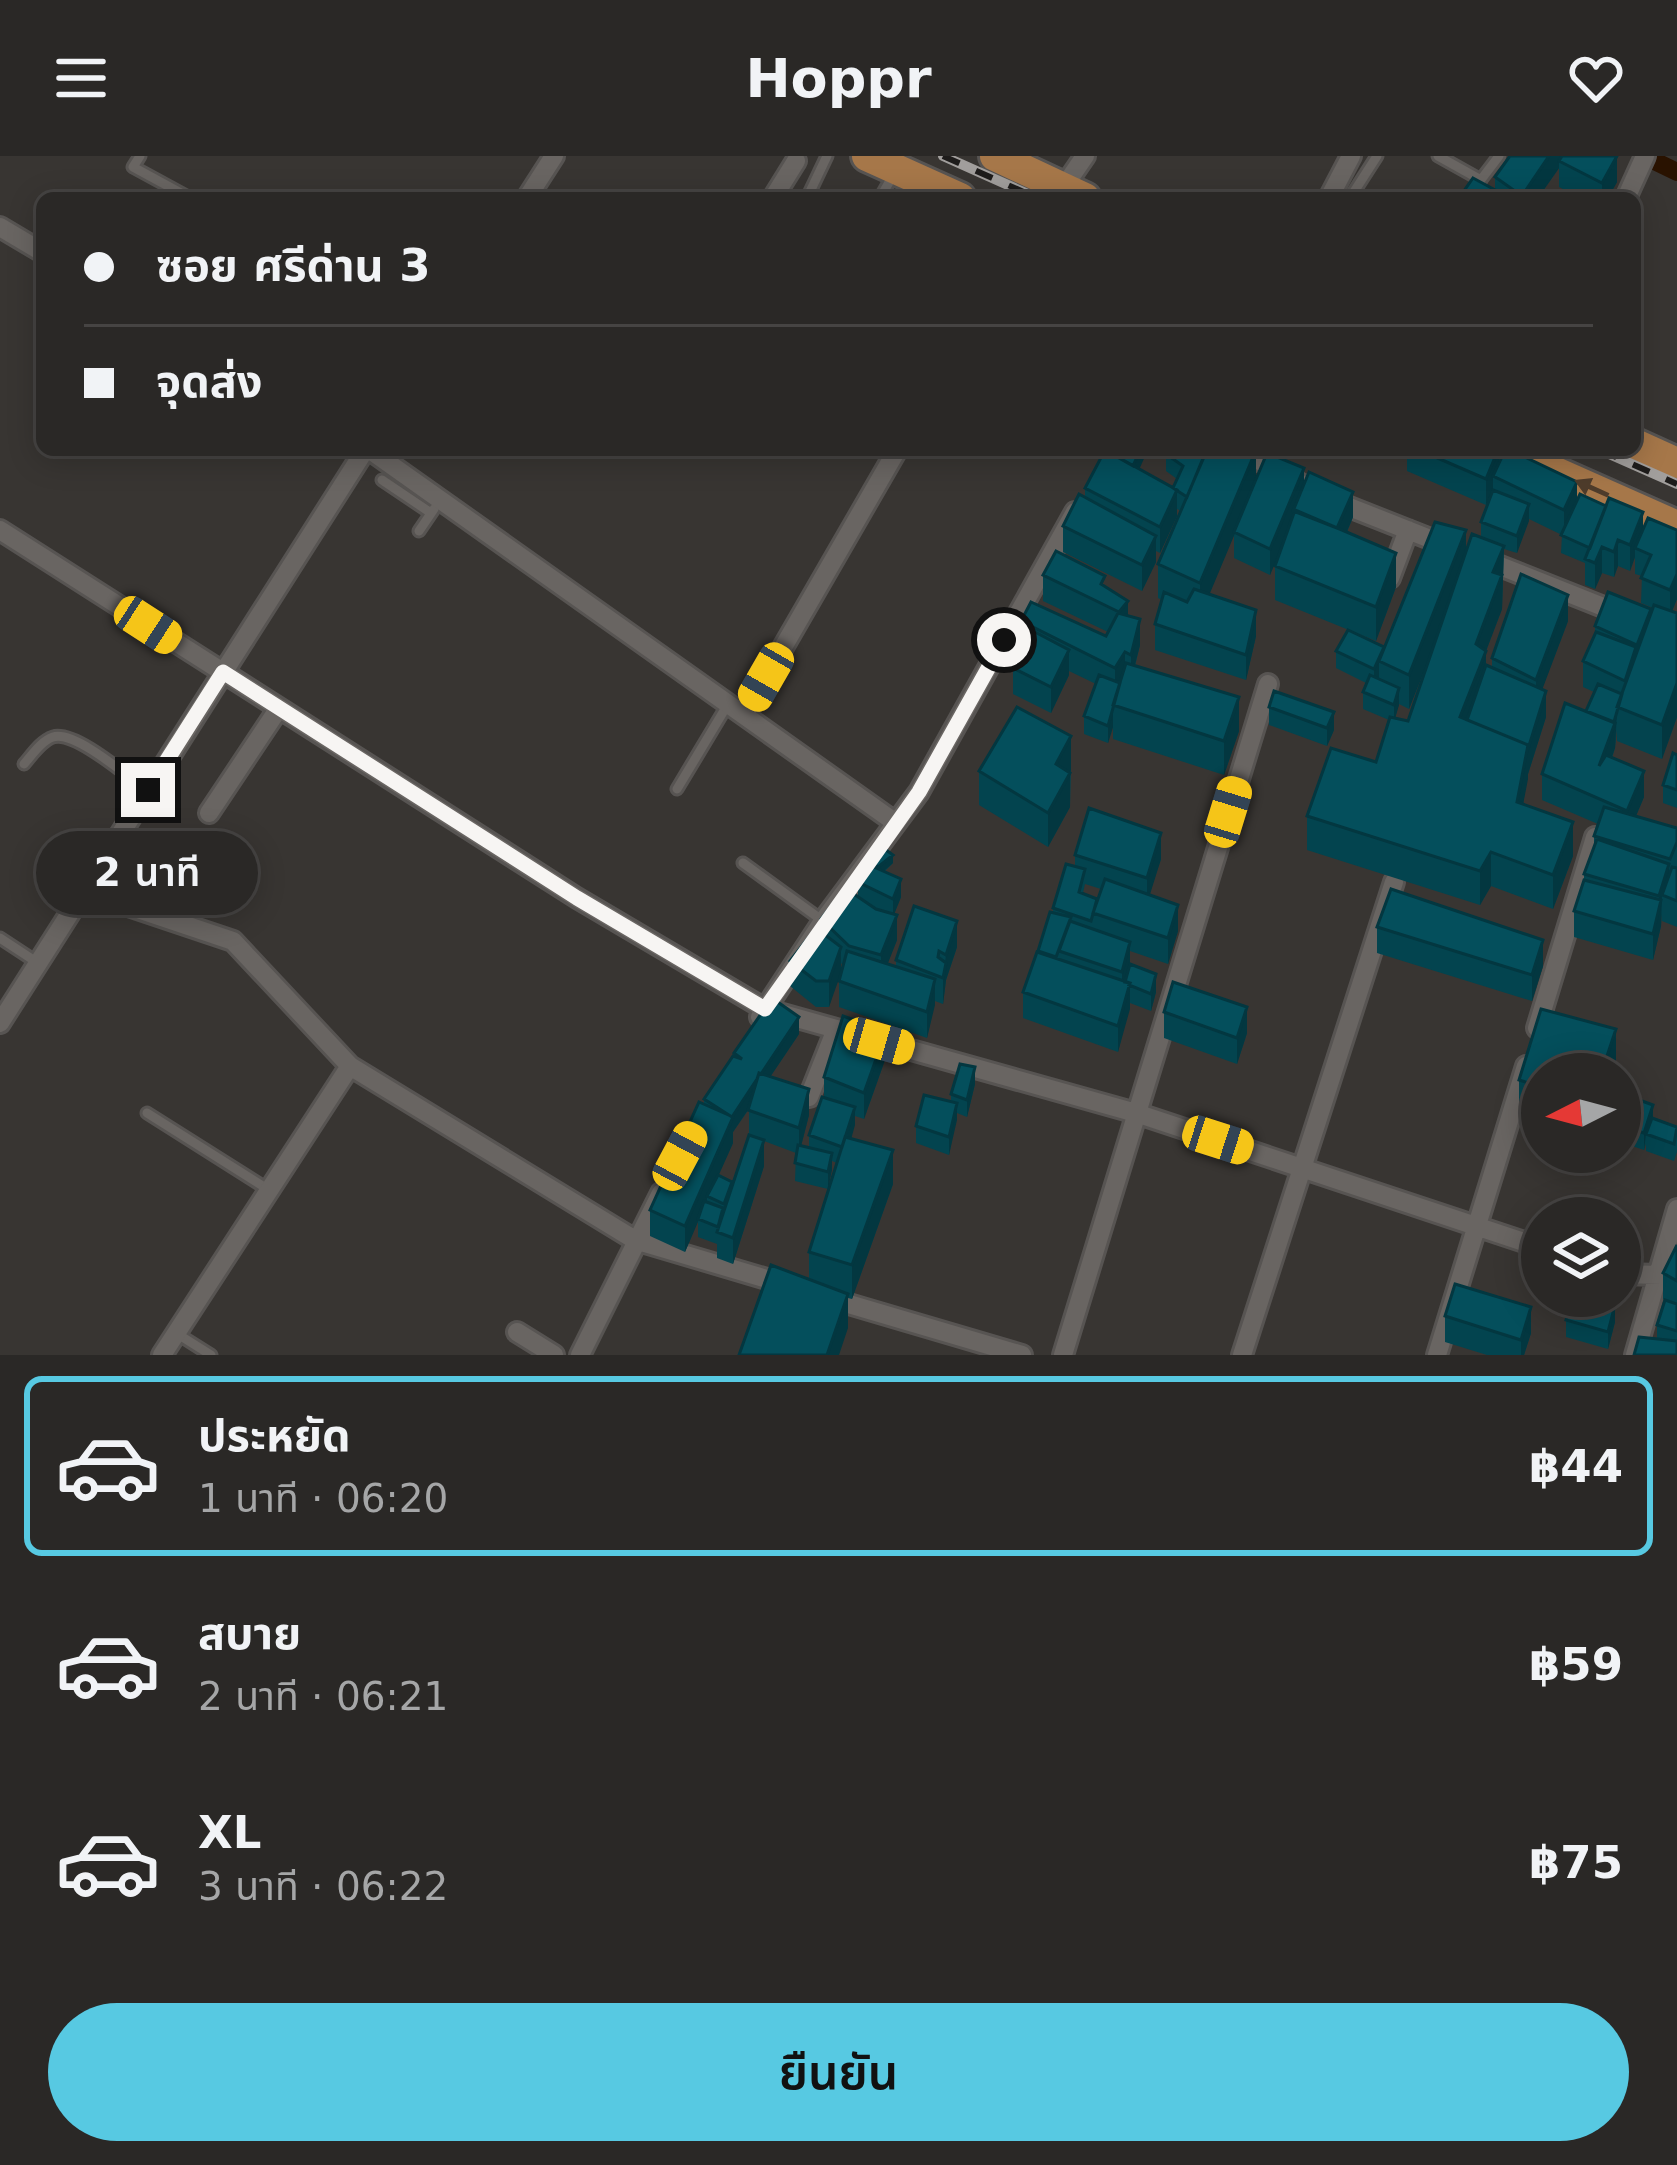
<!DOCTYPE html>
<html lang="th">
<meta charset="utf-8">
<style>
body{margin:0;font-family:"DejaVu Sans","Noto Sans Thai",sans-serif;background:#363432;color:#f1f3f6;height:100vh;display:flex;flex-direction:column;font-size:45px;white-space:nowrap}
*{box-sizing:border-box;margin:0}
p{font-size:39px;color:#a5a6a7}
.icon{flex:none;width:66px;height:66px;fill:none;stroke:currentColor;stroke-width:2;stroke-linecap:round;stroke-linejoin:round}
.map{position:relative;height:1199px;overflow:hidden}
.sheet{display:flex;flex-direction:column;background:#2a2826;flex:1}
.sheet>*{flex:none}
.top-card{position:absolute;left:36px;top:36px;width:1605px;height:264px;border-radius:18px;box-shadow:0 6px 30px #0003,0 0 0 3px #464443;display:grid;align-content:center;height:264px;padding:0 48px;background:#2a2826}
.needle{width:78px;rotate:264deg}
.controls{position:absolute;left:1521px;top:897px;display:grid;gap:24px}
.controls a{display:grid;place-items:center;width:120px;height:120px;border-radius:50%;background:#2a2826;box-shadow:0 6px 30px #0003,0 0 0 3px #464443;font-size:60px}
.end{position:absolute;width:54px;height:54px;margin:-27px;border:15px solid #f7f5f3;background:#111;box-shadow:0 0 0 6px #111}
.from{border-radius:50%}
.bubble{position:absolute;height:84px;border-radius:42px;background:#2a2826;box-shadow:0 6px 30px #0003,0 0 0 3px #464443;font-size:39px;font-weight:600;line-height:84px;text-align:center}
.car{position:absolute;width:36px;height:72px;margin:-36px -18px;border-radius:15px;box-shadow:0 0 9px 3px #0007;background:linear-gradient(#f5c518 24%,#345 0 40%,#f5c518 0 76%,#345 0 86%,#f5c518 0)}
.top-card b{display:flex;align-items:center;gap:42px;height:114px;font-size:45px}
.top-card b+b{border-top:3px solid #464443}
.top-card i{width:30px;height:30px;background:#f1f3f6}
ul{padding:21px 0 0;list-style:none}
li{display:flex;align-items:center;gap:36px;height:180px;margin:0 24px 18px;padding:0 24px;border:6px solid transparent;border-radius:18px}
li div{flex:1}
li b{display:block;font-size:45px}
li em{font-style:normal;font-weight:600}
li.current{border-color:#57c9e2}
li>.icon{width:108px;height:108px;stroke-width:1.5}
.cta{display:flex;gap:24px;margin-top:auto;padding:24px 48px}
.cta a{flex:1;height:138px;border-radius:72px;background:#57c9e2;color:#111;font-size:48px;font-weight:600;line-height:138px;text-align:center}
header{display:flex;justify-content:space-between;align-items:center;height:156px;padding:0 48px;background:#2a2826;font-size:54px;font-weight:600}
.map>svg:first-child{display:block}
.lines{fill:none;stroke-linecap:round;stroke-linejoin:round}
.canal{stroke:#291200;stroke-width:18}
.service-casing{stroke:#575452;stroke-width:15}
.minor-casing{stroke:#575452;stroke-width:24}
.primary-casing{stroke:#575452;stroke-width:36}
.service{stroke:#696562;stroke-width:9}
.minor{stroke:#696562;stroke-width:18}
.primary{stroke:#a67749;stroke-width:30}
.rail-casing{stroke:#a19e9c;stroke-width:10}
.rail{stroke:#1e1c1b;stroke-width:6;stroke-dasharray:18;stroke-linecap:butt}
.wall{fill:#03444f;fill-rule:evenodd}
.shaded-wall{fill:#033740}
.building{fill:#044f5c;stroke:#033740;stroke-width:3}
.oneway{fill:#4e3c2b}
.route{stroke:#f7f5f3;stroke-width:15}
</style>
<header><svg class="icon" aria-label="menu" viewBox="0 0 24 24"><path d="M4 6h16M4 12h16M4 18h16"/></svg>Hoppr<svg class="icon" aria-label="heart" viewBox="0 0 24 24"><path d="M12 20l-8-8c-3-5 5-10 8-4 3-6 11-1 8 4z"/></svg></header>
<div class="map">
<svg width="1677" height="1199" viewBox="0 0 1677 1199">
<rect width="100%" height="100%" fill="#383532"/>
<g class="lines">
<path class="canal" d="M1644,0L1677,16"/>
<defs>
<path id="service" d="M140,0L133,11L190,42
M1438,0L1481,24
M807,42L827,0
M880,42L895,16
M1350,42L1377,0
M1467,42L1499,0
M382,324L431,357
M419,375L434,353
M24,608C32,599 41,585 53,581C75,574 128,621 148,635
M677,633L728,548
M743,707L823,765
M0,782L38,807
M147,957L269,1034
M176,1177L211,1199"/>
<path id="minor" d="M1063,32L1085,0
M527,42L554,0
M773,42L796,5
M1329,42L1351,0
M1626,42L1645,0
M0,71L42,96
M370,294L896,667
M1251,300L1324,341L1448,390
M0,374L577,742L765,853L1136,957L1542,1092
M1485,404L1621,458
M1390,422L1408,374
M744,559L897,294
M209,657L279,552
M84,735L233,785L350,910L635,1084L787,1129
M760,861L823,765L919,636L1075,356
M0,867L365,294
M1537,872L1595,681
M785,945L809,941L836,873
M1620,1118L1661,1119
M825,1141L1022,1199
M517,1176L554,1199
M162,1199L350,910
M580,1199L661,1037
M1063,1199L1268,528
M1242,1199L1394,726
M1437,1199L1526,910
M1635,1199L1677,1053"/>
<path id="primary" d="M867,0L960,42
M995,0L1085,42
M1635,288L1677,307
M1506,294L1677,370"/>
</defs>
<use href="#service" class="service-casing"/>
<use href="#minor" class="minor-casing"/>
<use href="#primary" class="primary-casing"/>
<use href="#service" class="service"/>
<use href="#minor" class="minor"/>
<use href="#primary" class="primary"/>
<defs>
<path id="rail" d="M943,0L1037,42
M1600,294L1677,328"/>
</defs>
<use href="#rail" class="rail-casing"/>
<use href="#rail" class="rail"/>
</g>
<path class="wall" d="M1510,0H1617V26L1608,42H1580L1559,31V12L1538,42H1459L1495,34V21Z
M1147,294L1139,313L1173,332L1177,323L1166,315V298L1256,323L1304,329L1353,361L1347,376L1396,431L1376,485L1275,444V410L1280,394L1270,419L1234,402V379L1209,438L1256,480L1246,524L1155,494V468L1162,444L1158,442V408L1181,355L1177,353V360L1160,397L1156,395V406L1142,435L1063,396V370L1085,342V332L1110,297Z
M1407,294H1499V308L1643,374H1677V443L1672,455L1677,457V561L1662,603L1617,585V574L1615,592L1612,602L1644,641L1636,660L1677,672V771L1662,765V758L1661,770L1653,804L1574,781V755L1584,724V718L1594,690V680L1598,668L1542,644V618L1586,555L1594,536L1583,531V505L1595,478V470L1653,452L1641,447L1642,420L1635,418V401L1630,415L1618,410L1614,421L1602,417L1595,433L1585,429V407L1561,397L1562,379L1529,363L1517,397L1504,393L1502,453L1486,495V509L1492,512V502L1568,465L1542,533L1546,561L1528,618L1523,648L1573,700L1553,753L1491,730L1480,749L1307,694V660L1376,606L1389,564L1363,553V536L1366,527L1336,512V495L1384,491L1466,393L1481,381V366L1493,335V332L1486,349L1407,315ZM1432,495L1408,565L1395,562L1399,548L1409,553Z
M1043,419L1105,430L1128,460L1140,489L1135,510L1239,575L1224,619L1113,583V571L1108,587L1084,578V560L1096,528L1069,515V519L1051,557L1013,538V512L1024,492L1021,491V465L1106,480L1108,476L1043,445Z
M1269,551L1334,574L1327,590L1269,569Z
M1677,599V652L1663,647V629Z
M1071,614L1070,651L1048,691L979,649V615Z
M1075,699L1161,703L1149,739L1178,775L1168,808L1130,795V808L1156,836L1151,855L1130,847L1118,896L1023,862V836L1053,756V752L1075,710ZM1085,728L1101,733L1097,743L1083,737Z
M870,705L893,707L884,716L901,741L894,758L897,784L887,808L896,811V804L957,791L946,824L943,848L935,845L927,882L839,851V825L843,810L841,807L829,851H816L790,830V805L821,776V763L858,741V726L870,710Z
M1377,771L1543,810L1532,845L1377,797Z
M1541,853L1616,873V907L1612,918H1542V965L1519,958V924Z
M1164,856L1247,877L1237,908L1164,882Z
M799,878L770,921L809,959L801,990L809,992V979L824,942V921L886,901L864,963L855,960L851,983L893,1028L852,1143L848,1142V1172L809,1123V1096L837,1007L832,1005L828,1033L795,1025L796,997L764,985V1010L733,1108L717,1102V1088L698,1081V1065L685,1096L650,1080V1054L704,947V943L734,900V897ZM749,953V980L732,1030L718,1020L733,987V976Z
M975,928L967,961L957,957L949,999L916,987V970L951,946V938Z
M1620,937L1653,963L1677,971V996L1674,1005L1646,995V988L1644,994L1620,986Z
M1677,1089V1199L1657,1183V1169L1666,1145L1663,1143V1117Z
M1560,1140H1585L1615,1166L1608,1193L1566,1181V1164L1571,1146L1560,1142Z
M1445,1160L1531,1177L1524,1199H1487L1445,1186Z"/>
<path class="shaded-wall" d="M1549,0H1567L1559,5V12L1538,42H1522Z
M1617,0V26L1608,42H1602V27Z
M1140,294H1147V296L1132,329V311Z
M1256,294V327L1200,461V427Z
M1499,294V319L1493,320V332L1486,349V323Z
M1304,312V338L1270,419V393Z
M1577,326V352L1564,380V354Z
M1177,334V360L1160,397V371Z
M1353,336V361L1337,399V373Z
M1529,348V365L1517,397V380Z
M1643,356V382L1635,392V401L1630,415V389Z
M1466,374V408L1409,553V519Z
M1156,380V406L1142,435V409Z
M1618,384V410L1614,421V396Z
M1504,390L1502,453L1486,495V529L1470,570L1460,561L1493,416Z
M1602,391V417L1595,433V407Z
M1396,397V431L1376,485V451Z
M1677,418V443L1670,460V434Z
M1568,439V465L1536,550V524Z
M1128,445V471L1119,456Z
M1256,454V480L1246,524V499Z
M1140,463V489L1131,524V499Z
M1069,494V519L1051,557V531Z
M1125,496V522L1115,537V512Z
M1379,505V521L1374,531V513Z
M1677,527V561L1662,603V569Z
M1399,532V549L1394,566V549Z
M1546,535V561L1528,618V593Z
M1239,541V575L1224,619V585Z
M1113,554V571L1108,587V570Z
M1334,556V574L1327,590V572Z
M1617,556L1615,592L1599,636V610Z
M1071,580V614L1058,640L1070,617V651L1048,691V657L1056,608Z
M1528,589V623L1517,680V646Z
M1644,615V641L1627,681V655Z
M1573,666V700L1553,753V719Z
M1161,677V703L1147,748V722Z
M1491,696V730L1480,749V715Z
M893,699V707L878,720V711Z
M1669,708V734L1662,739L1661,770L1653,804V778L1659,752V740Z
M901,723V741L893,761V743Z
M1178,749V775L1168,808V782Z
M897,759V784L881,825V799Z
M957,765V791L946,824L943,848V822L946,799Z
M1543,784V810L1532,845V819Z
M1130,786V812L1122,842V816Z
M841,791V817L829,851V825Z
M1156,818V836L1151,855V838Z
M935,823V849L927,882V856Z
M1130,827V853L1118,896V870Z
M1247,851V877L1237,908V882Z
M799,861V878L733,976V987L709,1041L707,1040V1045L685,1096V1070L732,961Z
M1616,873V907L1612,918H1601Z
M886,875V901L864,963V937Z
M975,911V928L967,961V944Z
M809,933V959L799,998V972Z
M957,947V964L949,999V981Z
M1653,949V967L1646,978L1644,994V977Z
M855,951V969L844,1009V992Z
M764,984V1010L733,1108V1082Z
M893,994V1028L852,1143V1109Z
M832,997V1014L828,1033V1016Z
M848,1138V1172L839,1199H827Z
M1615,1149V1166L1608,1193V1176Z
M1531,1151V1177L1524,1199H1521V1184Z"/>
<path class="building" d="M1510,0H1549L1522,40L1495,21Z
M1562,0H1617L1602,27L1559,5Z
M1473,22L1510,42H1459Z
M1105,294L1177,334L1160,371L1085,332Z
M1112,294H1140L1133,310L1110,297Z
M1168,294L1206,295L1187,341L1173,332L1183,310L1166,298Z
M1207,294H1256L1200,427L1158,408Z
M1419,294H1498L1486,323Z
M1505,294H1510L1577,326L1564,354L1493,320Z
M1267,297L1304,312L1270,393L1234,376Z
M1309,316L1353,336L1337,372L1293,355Z
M1493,334L1529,348L1517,380L1481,366Z
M1079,338L1156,380L1142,409L1063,370Z
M1580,338L1606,350L1590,392L1561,379Z
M1609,342L1643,356L1630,389L1618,384L1614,396L1602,391L1595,407L1585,403Z
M1295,354L1396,397L1376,451L1275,410Z
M1648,362L1677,374V418L1670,434L1641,422L1651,399L1635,392Z
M1435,366L1466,374L1409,519L1379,505Z
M1472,378L1504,390L1493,416L1502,419L1476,488L1486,495L1460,561L1528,589L1517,646L1573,666L1553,719L1491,696L1480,715L1307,660L1331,592L1376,606L1390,561L1408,565Z
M1056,395L1105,420L1101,428L1128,445L1119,456L1043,419Z
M1521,418L1568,439L1536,524L1492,502Z
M1194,433L1256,454L1246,499L1155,468L1164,436L1187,446Z
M1608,436L1651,453L1637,489L1595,470Z
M1031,446L1106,480L1118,457L1140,463L1131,499L1125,496L1115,512L1021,465Z
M1654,449L1677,457V527L1662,569L1617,551Z
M1348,474L1384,491L1374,513L1336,495Z
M1033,475L1069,494L1051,531L1013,512Z
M1596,476L1636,491L1625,525L1583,505Z
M1126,507L1239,541L1224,585L1113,549Z
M1486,509L1546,535L1528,593V589L1467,564Z
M1099,519L1120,527L1108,570L1084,560Z
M1370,519L1399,532L1394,549L1363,536Z
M1598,528L1622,538L1614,566L1586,555Z
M1274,535L1334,556L1327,572L1269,551Z
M1565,547L1615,567L1599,610L1606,599L1644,615L1627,655L1542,618Z
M1017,551L1071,580L1056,608L1070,617L1048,657L979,615Z
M1673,597L1677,599V634L1663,629Z
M1604,651L1677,672V686L1670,703L1594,680Z
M1089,652L1161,677L1147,722L1075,699Z
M1597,683L1669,708L1659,740L1584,718Z
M882,691L893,699L878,711L870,705Z
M867,708L901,723L893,743L858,726Z
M1066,708L1085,713L1079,736L1097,743L1091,765L1053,752Z
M1672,711L1677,712V745L1662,739Z
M1105,723L1178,749L1168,782L1093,757Z
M1584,724L1661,744L1653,778L1574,755Z
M845,732L876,753L897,759L881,799L849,790L821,763Z
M1391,733L1543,784L1532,819L1377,771Z
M914,750L957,765L946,799L939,795L938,801L946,807L943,822L896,804Z
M1050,756L1071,761L1056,801L1038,795Z
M1070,765L1130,786L1122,816L1059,795Z
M816,772L841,791L829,825H816L790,805Z
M847,795L935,823L927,856L839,825Z
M1037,796L1130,827L1118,870L1023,836Z
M1130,808L1156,818L1151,838L1129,829L1130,827L1125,826Z
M1173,826L1247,851L1237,882L1164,856Z
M772,842L799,861L761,918L759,917L757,923L732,961L704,943L733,900L742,903L734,897Z
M1541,853L1616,873L1601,918H1542V931L1519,924Z
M843,860L886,875L864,937L824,921Z
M960,908L975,911L967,944L951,938Z
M759,917L809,933L799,972L748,954Z
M1620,937L1653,949L1644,977L1620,969Z
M924,939L957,947L949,981L916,970Z
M822,941L855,951L842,991L809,979Z
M699,946L733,961L685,1070L650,1054Z
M1652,962L1677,971L1674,988L1646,978Z
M749,979L764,984L733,1082L717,1076Z
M845,981L893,994L852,1109L809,1096Z
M798,989L832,997L828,1016L795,1007Z
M718,1019L732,1026L724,1048L707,1040Z
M704,1045L723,1052L718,1071L698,1063Z
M1677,1089V1125L1663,1117Z
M771,1109L848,1138L827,1199H739Z
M1455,1128L1531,1151L1521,1184L1445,1160Z
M1573,1140H1585L1615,1149L1608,1176L1566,1164Z
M1665,1144L1677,1148V1175L1657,1169Z
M1639,1181L1677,1185V1199H1634Z"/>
<defs><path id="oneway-solid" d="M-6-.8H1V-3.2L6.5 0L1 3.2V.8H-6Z" transform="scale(3)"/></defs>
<use class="oneway" href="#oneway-solid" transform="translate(1592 332) rotate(-156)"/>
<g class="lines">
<path class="route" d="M148,634L223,516L577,742L765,853L919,636L1004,484"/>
</g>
</svg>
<div class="controls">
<a><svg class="needle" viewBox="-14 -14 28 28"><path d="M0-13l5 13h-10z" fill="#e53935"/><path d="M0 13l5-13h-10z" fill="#a5a6a7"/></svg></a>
<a><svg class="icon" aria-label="layers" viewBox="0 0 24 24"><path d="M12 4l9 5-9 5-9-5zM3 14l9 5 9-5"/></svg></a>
</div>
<i class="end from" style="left:1004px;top:484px"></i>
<i class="end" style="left:148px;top:634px"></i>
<div class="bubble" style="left:36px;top:675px;width:222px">2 นาที</div>
<i class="car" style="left:148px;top:469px;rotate:123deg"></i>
<i class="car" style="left:766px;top:521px;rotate:210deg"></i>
<i class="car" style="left:1228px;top:656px;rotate:17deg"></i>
<i class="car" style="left:879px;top:885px;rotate:106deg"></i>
<i class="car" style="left:1218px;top:984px;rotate:108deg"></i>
<i class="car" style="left:680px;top:1000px;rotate:28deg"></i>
<div class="top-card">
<b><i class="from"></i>ซอย ศรีด่าน 3</b>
<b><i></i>จุดส่ง</b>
</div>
</div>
<section class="sheet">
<ul>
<li class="current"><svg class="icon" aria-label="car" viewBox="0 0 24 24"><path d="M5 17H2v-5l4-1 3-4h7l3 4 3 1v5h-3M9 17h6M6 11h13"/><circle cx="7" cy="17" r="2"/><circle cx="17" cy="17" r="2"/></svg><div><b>ประหยัด</b><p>1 นาที · 06:20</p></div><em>฿44</em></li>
<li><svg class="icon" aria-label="car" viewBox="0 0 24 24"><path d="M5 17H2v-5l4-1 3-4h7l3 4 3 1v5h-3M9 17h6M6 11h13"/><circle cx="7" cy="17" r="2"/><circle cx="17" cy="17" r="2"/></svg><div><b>สบาย</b><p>2 นาที · 06:21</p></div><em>฿59</em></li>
<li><svg class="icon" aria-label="car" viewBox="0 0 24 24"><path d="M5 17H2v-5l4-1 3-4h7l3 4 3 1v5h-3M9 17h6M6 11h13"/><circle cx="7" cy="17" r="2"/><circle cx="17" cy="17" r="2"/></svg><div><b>XL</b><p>3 นาที · 06:22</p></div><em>฿75</em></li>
</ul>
<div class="cta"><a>ยืนยัน</a></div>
</section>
